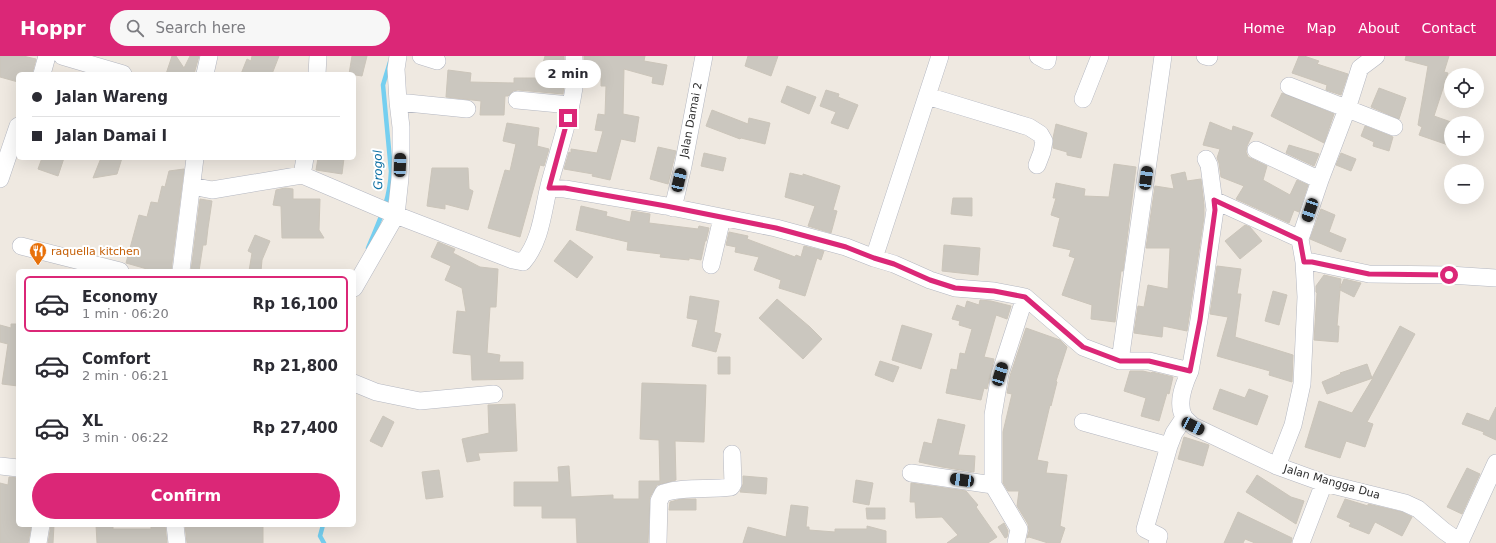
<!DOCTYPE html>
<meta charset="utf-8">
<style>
body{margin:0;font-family:"DejaVu Sans",sans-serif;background:#f7f7f7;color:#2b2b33;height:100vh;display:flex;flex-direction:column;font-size:15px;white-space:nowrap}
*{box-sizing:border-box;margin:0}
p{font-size:13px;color:#7c7c81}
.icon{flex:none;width:22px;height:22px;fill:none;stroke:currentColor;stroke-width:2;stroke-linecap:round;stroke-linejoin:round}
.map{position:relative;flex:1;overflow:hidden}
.sheet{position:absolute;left:16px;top:213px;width:340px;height:258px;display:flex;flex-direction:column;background:#fff;border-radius:6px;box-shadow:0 4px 16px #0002}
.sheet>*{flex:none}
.top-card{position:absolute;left:16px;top:16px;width:340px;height:88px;border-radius:6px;box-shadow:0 4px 16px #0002;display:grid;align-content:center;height:88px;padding:0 16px;background:#fff}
.buttons{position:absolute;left:1444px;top:12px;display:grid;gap:8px}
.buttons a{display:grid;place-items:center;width:40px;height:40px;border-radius:50%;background:#fff;box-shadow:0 4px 16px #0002;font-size:20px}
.end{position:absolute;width:18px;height:18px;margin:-9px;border:5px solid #db2777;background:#fff;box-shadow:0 0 0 2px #fff}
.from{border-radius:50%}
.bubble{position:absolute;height:28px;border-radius:14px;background:#fff;box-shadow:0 4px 16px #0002;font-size:13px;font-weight:700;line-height:28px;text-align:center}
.car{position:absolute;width:12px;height:24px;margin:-12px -6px;border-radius:5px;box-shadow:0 0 3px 1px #0007;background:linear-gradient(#222 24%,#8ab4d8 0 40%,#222 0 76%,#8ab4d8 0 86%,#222 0)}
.top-card b{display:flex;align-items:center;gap:14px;height:38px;font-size:15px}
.top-card b+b{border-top:1px solid #e1e1e2}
.top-card i{width:10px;height:10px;background:#2b2b33}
ul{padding:7px 0 0;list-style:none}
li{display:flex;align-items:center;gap:12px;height:56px;margin:0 8px 6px;padding:0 8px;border:2px solid transparent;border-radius:6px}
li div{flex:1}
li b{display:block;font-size:15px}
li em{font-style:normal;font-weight:700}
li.current{border-color:#db2777}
li>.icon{width:36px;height:36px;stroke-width:1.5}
.button{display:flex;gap:8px;margin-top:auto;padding:8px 16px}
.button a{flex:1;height:46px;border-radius:24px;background:#db2777;color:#fff;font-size:16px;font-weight:700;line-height:46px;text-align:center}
header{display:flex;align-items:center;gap:24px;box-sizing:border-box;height:56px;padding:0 20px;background:#db2777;color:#fff}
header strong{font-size:19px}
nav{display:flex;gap:22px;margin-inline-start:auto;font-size:14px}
.search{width:280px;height:36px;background:#f7f7f7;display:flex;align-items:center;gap:10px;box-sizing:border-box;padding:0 14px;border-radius:22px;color:#7c7c81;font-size:15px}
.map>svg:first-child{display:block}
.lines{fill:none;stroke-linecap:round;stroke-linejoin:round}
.stream{stroke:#75cff0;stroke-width:4.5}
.building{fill:#cbc7bf;stroke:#cbc5ba}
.street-casing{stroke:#b4b7c1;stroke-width:18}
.street{stroke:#fff;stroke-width:17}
.route{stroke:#db2777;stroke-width:5}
.labels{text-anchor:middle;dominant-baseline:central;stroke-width:4;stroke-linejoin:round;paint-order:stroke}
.street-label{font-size:11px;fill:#2e2e2e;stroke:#fff}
.food-label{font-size:11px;fill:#c56008;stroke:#fff;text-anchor:start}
.water-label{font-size:12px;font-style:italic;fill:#0d6fa3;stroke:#fff}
</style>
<header>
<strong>Hoppr</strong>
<div class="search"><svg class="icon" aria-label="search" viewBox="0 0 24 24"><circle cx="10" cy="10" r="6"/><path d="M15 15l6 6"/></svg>Search here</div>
<nav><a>Home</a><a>Map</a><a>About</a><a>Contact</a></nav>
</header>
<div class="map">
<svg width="1496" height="487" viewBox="0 0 1496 487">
<rect width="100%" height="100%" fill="#efe9e1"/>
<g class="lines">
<path class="stream" d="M368,192C379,165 390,145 391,115L383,29L390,6
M323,469L320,480L324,487"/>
</g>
<path class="building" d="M0,0H23L36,3L32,18H18V26L0,21Z
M172,0H176L184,12L190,0H199L194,18H166Z
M252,0H279L272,18H241L247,3L251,5Z
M352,0H367L362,20L349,18Z
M545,0H564L565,21L563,38L518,34L513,35L508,40H505L504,59H480L481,45L446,41L448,14L471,17L470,26L514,27V22H539Z
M584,0H645L644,5L667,9L663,29L652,27L653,21L624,13L623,58L639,61L635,86L621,83L610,124L592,120L593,118L564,113L569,96L571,97V93L597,97L603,75L595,74L598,58L605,59L606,30H601V20L585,17Z
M748,0H778L771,20L745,10Z
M1299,0H1304L1319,5L1317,8L1348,18L1341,39L1326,34L1327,29L1292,17Z
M1406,0H1449L1444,16L1448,17L1434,60L1451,66V90L1419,79L1422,71L1418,69L1428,10L1405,4Z
M787,30L816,41L809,58L781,46Z
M1379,32L1406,42L1399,63L1371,51Z
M826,34L839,38L838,41L858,49L848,73L831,67L836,56L820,50Z
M1282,37L1334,58L1324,87L1271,60Z
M712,54L748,68L749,62L770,67L765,88L741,82L740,83L706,70Z
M1210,66L1232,75L1233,70L1253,77L1247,90L1246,96L1248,101L1267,110L1263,124L1290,139L1297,124L1308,129L1299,156L1294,154L1289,167L1236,143L1244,130L1221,121L1219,107L1217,102L1220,93L1203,89Z
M507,67L539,72L537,90L549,93L544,110L540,109L520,181L488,172L505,114L510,115L516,88L503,85Z
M1056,68L1087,77L1081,102L1067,99V96L1053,92V82Z
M1365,70L1393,81L1389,95L1373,90L1374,86L1361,80Z
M1289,89L1319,98L1314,110L1286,97Z
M658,91L676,95L668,128L650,123Z
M704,97L726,102L723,115L701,110Z
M1341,97L1356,103L1351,115L1336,109Z
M42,102H64L58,120L38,113Z
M101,102H122L117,118L93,122Z
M318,102H344L342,118L316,114Z
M1114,108L1136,111L1123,215H1121L1115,266L1091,263L1092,249L1062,239L1075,202L1069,200L1071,194L1053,190L1060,162L1051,159L1056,142H1053L1056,127L1085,133L1084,140L1109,141Z
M432,112H468L469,133L473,135L468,154L445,148V153L427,150Z
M184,113L171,215H154L126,207L139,159L147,161L151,146L158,147L162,130L165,131L169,115Z
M1185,116L1187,125L1201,123L1204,149V161L1187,275L1163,270L1162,281L1134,277L1138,250L1144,251L1148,229L1168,233L1170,192H1146L1155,130L1174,133L1171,119Z
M790,117L803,120V118L840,130L833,154L837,155L831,177L808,170L815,150L785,141Z
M285,132L293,133V143H320L319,174L324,182H282L281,150L273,149L276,134Z
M953,142H972V160L951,158Z
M200,143L212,145L208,172L206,189H203L199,215H191Z
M581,150L607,156L606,160L630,166L632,155L650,158L649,167L698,173L699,170L709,172L706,185H705L701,204L689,202V204L660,201L661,198L627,194L628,186L576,174Z
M1321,153L1335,159L1329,176L1346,183L1341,196L1310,183Z
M1245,169L1250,171L1262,185L1240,203L1225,185Z
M729,176L748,180L747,183L795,201L796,199L801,201L804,190L824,195L821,204L817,202L805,240L779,232L781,224L754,214L759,201L735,196L736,191L726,189Z
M255,179L270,185L262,204L261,215H249L252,197L248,195Z
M570,184L593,201L577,222L554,205Z
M438,186L455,193L453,197L480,211L498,213L496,251H490L487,297L500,299L499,306H523V323L472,324L471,299L453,297L457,255L466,256L462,232L445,224L451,210L431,201Z
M944,189L980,192L978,219L942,215Z
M1217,210L1241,213L1237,238H1241L1235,281L1293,299L1292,326L1269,319L1270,315L1217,300L1228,261L1210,258Z
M1324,219L1341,223L1340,232L1344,223L1361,227L1354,241L1340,234L1337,270H1339L1338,286L1314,284L1317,237L1316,236V230Z
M1273,235L1287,239L1279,269L1265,265Z
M690,240L719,245L714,276L721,278L716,296L692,290L698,264L687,262Z
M777,243L810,271L822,283L803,303L759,262Z
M980,244L991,245L1011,250L1007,263L996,259L984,301L994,303L987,333L984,332L981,344L946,337L951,313L957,314L960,297L965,298L972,273L959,269L960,265L952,263L957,249L965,252L967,245L979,249Z
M11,268H18V330L2,328L8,288L0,286V269L11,272Z
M902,269L932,278L921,313L892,304Z
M1400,270L1415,278L1367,366L1373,368L1365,391L1346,385L1340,402L1305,391L1319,345L1352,357L1373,322L1327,338L1322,326L1341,318L1340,317L1367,308L1372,322Z
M1026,272L1060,284L1067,291L1056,325L1057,326L1051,350L1050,349L1037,404L1048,406L1046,417L1067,419L1060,470L1065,472L1060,487H1048L1029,481L1027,482L1029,475L1028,468L1017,450L1019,435H1008L1003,427V376L1012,338L1007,337L1010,320Z
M718,301H730V318H718Z
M880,305L899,311L893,326L875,319Z
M1130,315H1143L1151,317L1152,316L1173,321L1169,338L1167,337L1159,365L1141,360L1146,342L1124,335Z
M642,327L706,329L704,386L675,385L676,424L657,429L650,441L648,487H577L576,462H542V450H514V426H559L558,411L569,410L571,441L613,439V443H639V425H660L659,384L640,383Z
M1220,333L1245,342L1249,333L1268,340L1257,369L1213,353Z
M515,348L517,395L478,397L480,404L467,406L462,383L489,377L488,349Z
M1496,351V384L1483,378L1484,376L1462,368L1467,357L1489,365Z
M383,360L394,366L382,391L370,385Z
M938,363L965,369L958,399L975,400L974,416L942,411L919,406L924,386L932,388Z
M1184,381L1209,389L1203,410L1178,403Z
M1467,412L1480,418L1462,458L1447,451Z
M439,414L443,441L426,443L422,416Z
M1257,419L1291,441L1304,445L1296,468L1246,436Z
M743,420L767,422L766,438L740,436L743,428Z
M9,421L18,422V469L31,471L28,487H0V427L8,429Z
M856,424L873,427L869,449L853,446Z
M911,427L966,435L978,449L976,451L997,481L988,487H947L958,479L942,461L916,462L915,446H910Z
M681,443H696V454H669L670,446Z
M1345,443L1368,450V448L1402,456L1412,461L1402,480L1375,466L1369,478L1349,470L1351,467L1337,461Z
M791,449L808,451L806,471H809V474L835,476V473H867V470L886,475V487H743L748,471L786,481Z
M866,452H885V463H867Z
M1238,456L1292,482L1291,487H1255L1245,483L1243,487H1224Z
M1004,467L1008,475L1007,481L1005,482L998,471Z
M51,469H54L53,487H48Z
M96,469H113V473H151V469H165L167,487H97Z
M185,469H263V487H187Z"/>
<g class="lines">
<defs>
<path id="street" d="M62,0L123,18
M398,0L396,13L398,46
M421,0L437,5
M1038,0L1047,5L1048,0
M1205,0L1209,1
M42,18L47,0
M205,18L209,0
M317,18L318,0
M1289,30L1394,71
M927,40L1029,71L1040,78L1044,85L1042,96L1037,109
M1083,43L1100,0
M517,44L570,49
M1256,94L1320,124
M302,119L305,102
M0,123L18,70
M192,130L212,134L302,119L396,159L513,204L523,206C542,184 543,152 550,126C559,93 571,59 575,24C576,17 574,8 574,0
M549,132L565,133L666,150L776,172L846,191L874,202L894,208L930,224L955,232L994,235L1025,241L1083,291L1120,305H1149L1190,315C1184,328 1176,347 1184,361C1186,364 1190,367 1193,370L1277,410L1324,427L1405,447L1418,453L1444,475L1461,487
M1214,144L1300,183
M673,152L683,110L704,0
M21,190L120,215
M874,202L940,0
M1304,206H1312L1369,218L1449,219L1496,222
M711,209L722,162
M181,215L195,102
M354,232L396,159L400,122L401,96V71L398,46L467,53
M1120,305L1163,0
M1190,315L1199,264L1215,154L1209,109L1206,103
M354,327L376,336L420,345L494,338
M1083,366L1169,390
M0,410L18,412
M1277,410L1293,369L1302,328L1306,241L1304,206L1300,183L1320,124L1347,53L1360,12L1376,0
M911,417L993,429
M175,469L177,487
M1460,486L1496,407
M38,487L41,469
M658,487L659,445L663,437C685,430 708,434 731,431L733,428L732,398
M1016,487L1019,473L993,429V359L1000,318L1025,241
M1157,487L1159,480L1145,473L1169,390L1174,377L1184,362
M1301,487L1324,427"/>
</defs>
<use href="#street" class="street-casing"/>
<use href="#street" class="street"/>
</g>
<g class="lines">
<path class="route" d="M568,62L549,132H565L666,150L776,172L846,191L874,202L894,208L930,224L955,232L994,235L1025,241L1083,291L1120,305H1149L1190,315L1200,264L1215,154L1214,144L1300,184L1304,206H1312L1369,218L1449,219"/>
</g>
<defs>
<symbol id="restaurant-pin" viewBox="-11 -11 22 30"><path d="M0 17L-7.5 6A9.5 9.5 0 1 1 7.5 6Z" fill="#e8710a" stroke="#fff"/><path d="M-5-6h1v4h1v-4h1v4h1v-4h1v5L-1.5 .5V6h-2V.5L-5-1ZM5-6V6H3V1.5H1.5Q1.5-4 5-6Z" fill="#fff"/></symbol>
</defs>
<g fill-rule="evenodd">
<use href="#restaurant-pin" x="28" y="185" width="20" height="27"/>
</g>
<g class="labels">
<g class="street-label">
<text transform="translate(691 64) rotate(-79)">Jalan Damai 2</text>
<text transform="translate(1332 426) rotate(16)">Jalan Mangga Dua</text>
</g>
<g class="food-label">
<text x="51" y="195">raquella kitchen</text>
</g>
<g class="water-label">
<text transform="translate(378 114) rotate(-91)">Grogol</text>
</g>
</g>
</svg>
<div class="buttons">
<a><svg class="icon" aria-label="locate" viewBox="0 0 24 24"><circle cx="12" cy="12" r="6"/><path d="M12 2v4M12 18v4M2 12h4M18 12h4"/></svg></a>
<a>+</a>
<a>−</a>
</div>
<i class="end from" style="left:1449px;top:219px"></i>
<i class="end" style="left:568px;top:62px"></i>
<div class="bubble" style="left:535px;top:4px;width:66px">2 min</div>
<i class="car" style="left:400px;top:109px;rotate:2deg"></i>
<i class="car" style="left:1146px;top:122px;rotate:8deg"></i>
<i class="car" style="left:679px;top:124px;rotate:13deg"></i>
<i class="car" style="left:1310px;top:154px;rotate:199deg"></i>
<i class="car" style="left:1000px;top:318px;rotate:17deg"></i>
<i class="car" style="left:1193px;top:370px;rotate:116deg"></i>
<i class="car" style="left:962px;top:424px;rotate:278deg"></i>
<div class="top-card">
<b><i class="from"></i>Jalan Wareng</b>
<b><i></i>Jalan Damai I</b>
</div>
<section class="sheet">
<ul>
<li class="current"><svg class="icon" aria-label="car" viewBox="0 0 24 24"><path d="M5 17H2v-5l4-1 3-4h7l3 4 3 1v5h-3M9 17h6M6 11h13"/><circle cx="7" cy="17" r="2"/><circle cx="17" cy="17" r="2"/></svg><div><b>Economy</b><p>1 min · 06:20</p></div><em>Rp 16,100</em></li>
<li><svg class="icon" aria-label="car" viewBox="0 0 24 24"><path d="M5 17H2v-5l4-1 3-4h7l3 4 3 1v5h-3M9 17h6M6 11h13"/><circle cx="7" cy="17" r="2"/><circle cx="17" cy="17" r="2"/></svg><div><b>Comfort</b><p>2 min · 06:21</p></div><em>Rp 21,800</em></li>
<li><svg class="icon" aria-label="car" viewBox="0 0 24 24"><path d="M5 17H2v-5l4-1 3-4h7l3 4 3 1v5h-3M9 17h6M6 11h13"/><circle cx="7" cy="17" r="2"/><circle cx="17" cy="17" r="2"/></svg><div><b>XL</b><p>3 min · 06:22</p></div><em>Rp 27,400</em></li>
</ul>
<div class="button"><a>Confirm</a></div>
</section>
</div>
